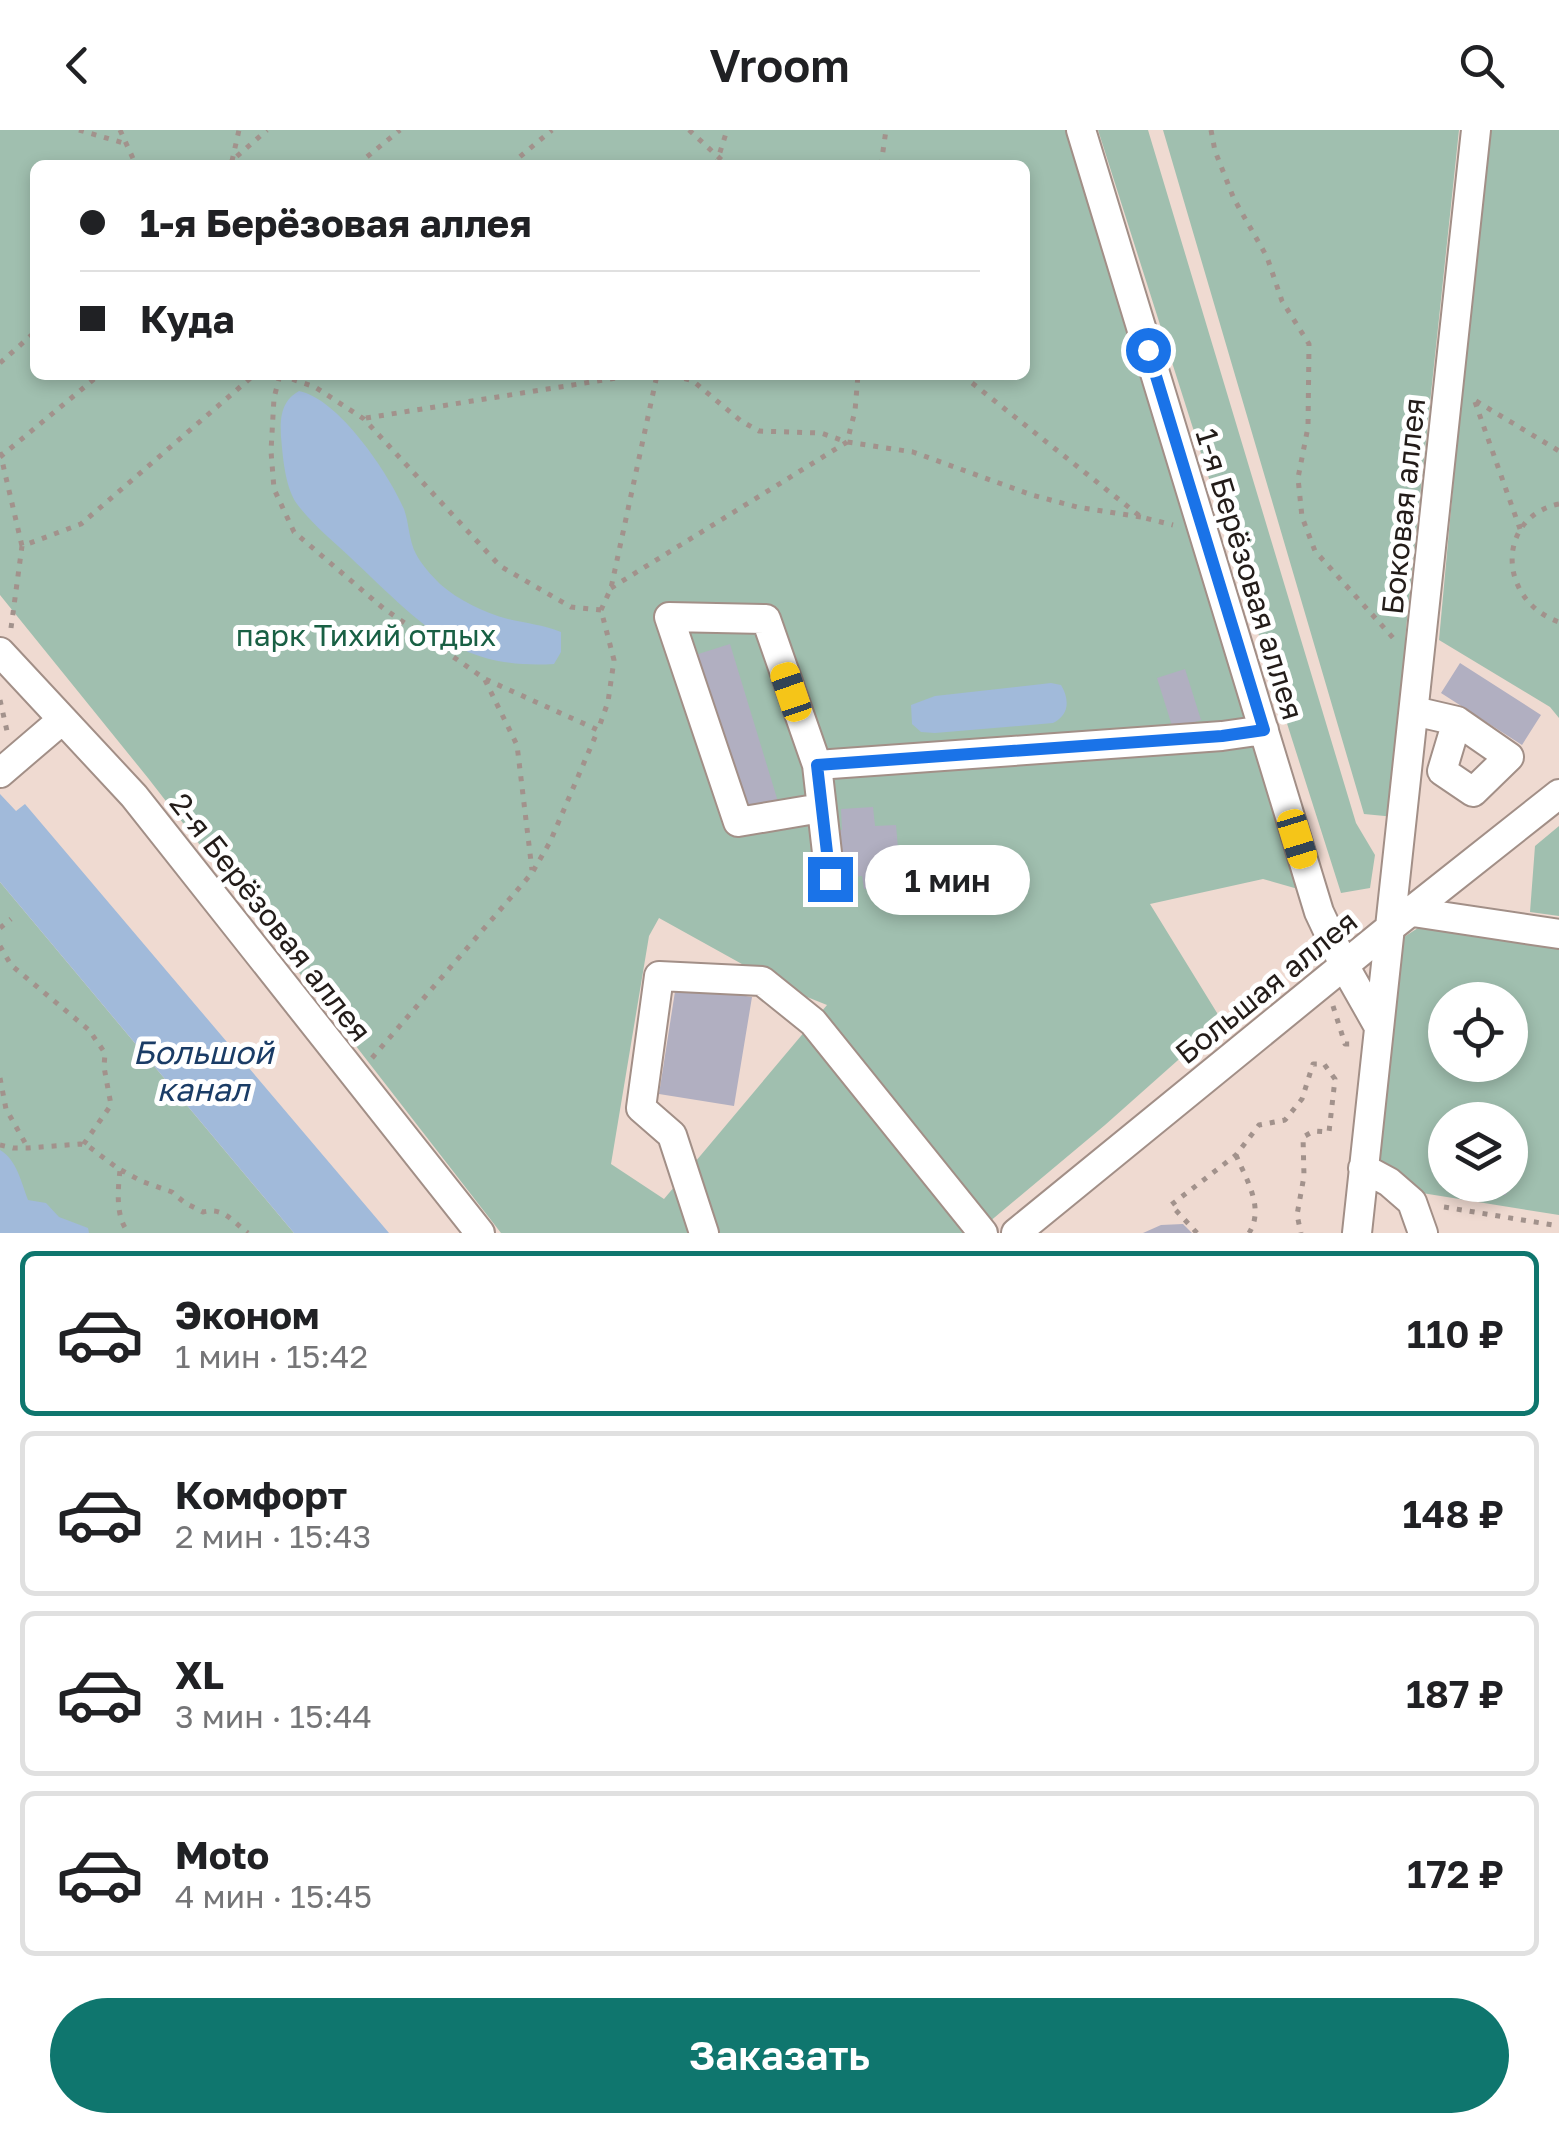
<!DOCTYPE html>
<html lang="ru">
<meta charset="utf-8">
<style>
body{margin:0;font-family:"Golos Text",sans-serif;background:#f6f6f6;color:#202124;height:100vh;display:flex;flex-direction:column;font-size:38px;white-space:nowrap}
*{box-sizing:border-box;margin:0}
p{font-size:32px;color:#757577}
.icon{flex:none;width:55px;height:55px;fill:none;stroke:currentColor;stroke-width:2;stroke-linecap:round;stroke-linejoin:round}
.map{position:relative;height:1103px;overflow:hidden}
.panel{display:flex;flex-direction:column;background:#fff;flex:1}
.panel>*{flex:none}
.banner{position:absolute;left:30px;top:30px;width:1000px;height:220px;border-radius:15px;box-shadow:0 5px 15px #0003;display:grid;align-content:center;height:220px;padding:0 50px;background:#fff}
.fabs{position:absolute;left:1428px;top:852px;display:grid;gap:20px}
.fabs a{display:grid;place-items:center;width:100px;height:100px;border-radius:50%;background:#fff;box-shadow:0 5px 15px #0003;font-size:50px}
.end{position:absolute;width:45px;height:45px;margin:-22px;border:12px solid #1a73e8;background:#fff;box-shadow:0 0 0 5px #fff}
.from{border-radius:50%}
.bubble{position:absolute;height:70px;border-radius:35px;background:#fff;box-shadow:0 5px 15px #0003;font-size:32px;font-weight:600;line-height:70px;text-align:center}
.car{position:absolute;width:30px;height:60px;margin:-30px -15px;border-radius:12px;box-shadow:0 0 8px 2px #0007;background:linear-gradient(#f5c518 24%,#345 0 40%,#f5c518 0 76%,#345 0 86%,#f5c518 0)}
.banner b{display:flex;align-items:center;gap:35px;height:95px;font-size:38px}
.banner b+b{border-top:2px solid #e0e0e0}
.banner i{width:25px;height:25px;background:#202124}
ul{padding:18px 0 0;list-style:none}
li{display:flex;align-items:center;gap:30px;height:165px;margin:0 20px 15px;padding:0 30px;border:5px solid #e0e0e0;border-radius:15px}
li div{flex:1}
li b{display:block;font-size:38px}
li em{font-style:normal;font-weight:600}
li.selected{border-color:#0f766e}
li>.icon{width:90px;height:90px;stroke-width:1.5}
.button{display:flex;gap:20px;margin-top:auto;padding:20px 50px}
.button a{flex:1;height:115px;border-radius:60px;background:#0f766e;color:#fff;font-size:40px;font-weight:600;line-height:115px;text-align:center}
header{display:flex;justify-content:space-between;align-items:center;height:130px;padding:0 50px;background:#fff;font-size:45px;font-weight:600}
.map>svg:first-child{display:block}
.green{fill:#a0bfaf;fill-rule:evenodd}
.water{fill:#a1bada}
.building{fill:#b1afc1}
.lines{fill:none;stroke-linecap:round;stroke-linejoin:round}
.minor-casing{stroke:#a28f87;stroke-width:32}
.path{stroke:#a2928c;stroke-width:5;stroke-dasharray:5 8;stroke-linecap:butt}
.minor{stroke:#fff;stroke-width:28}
.route{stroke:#1a73e8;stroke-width:12}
.labels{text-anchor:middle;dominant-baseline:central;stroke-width:10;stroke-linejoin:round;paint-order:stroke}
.street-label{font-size:30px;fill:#231c19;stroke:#fff}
.park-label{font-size:30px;fill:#196044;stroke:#fff}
.water-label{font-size:32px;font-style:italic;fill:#1a3c66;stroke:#fff}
</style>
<header><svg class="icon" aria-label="back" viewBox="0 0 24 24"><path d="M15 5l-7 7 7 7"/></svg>Vroom<svg class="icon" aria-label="search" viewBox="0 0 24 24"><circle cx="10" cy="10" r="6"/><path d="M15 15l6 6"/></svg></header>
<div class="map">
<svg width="1559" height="1103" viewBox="0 0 1559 1103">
<rect width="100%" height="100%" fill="#efdad1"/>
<path class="green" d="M0,0H1070L1298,759L1263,749L1150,774L1222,891L1105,995L976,1103H501L148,648L0,465ZM35,35H1025V245H35ZM659,788L787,859L827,875L664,1069L611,1034L649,806Z
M1098,0H1148L1356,693L1375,725L1370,758L1341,763Z
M1163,0H1459L1406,499L1395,687L1364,684Z
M1490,0H1559V588L1550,577L1439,510L1479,74Z
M1559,696V786L1530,782L1535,716Z
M0,752L294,1103H0Z
M1421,796L1559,817V1085L1422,1063L1377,1031L1404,807ZM1445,870H1510V935H1445ZM1445,990H1510V1055H1445Z"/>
<path class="water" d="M299,261C339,269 389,344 404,379C409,393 409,411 416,424C421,434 432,446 440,454C458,470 485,483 508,489C526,493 543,495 561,502V522L554,534C524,536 492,533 464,520C426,503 382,457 351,428C333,411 312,394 297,374C285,357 283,328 281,307C280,288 281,271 299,261Z
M1051,553L1061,555C1070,570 1069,585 1053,593L935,603L921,602L912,594L911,575L935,566Z
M0,664L16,681L25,674L389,1103H294L0,752Z
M0,1020C17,1030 21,1052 28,1070L46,1073L59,1087L88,1098L89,1103H0Z"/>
<path class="building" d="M730,514L779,675L741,687L692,526Z
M1460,533L1541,585L1522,615L1441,563Z
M1185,539L1201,590L1173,599L1157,548Z
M873,677L875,696L896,695L899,730L887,731L889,757L864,759L862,746L844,748V735L836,736L833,700H842L841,679Z
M676,855L752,867L734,976L659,964Z
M1473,1055H1507L1506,1065L1473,1061Z
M1183,1094L1192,1103H1143L1161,1095Z"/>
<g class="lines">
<defs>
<path id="minor" d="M1081,0L1319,782L1345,837L1379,897
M0,522L134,666L480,1103
M1414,581L1457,591L1509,627L1473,662L1442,641L1457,591
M817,635L766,489L669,487L738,692L821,678
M0,643L62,590
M830,749L817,635L1222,606L1264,600
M1413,782L1559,804
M1363,1038L1389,1052L1412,1072L1423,1103
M704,1103L672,1005L641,978L659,846L762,851L813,892L983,1103
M1016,1103L1391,797L1559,664
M1357,1103L1476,0"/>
</defs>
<use href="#minor" class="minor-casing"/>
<path class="path" d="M79,0L127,14
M120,0L136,35
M689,0L727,35
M1211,0L1215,21L1234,69L1267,127L1282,171L1309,214L1308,297L1298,348L1302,387L1315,421L1395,510
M232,31L239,0
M227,35L267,0
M357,35L400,0
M510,35L552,0
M716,35L727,0
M881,35L886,0
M0,233L35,202
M280,245L315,257L364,289L500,436L571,477L601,480L614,530L608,572L598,600L485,549L383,478L294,402L274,359L271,321L274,268Z
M672,245L693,251L741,291L759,301L821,303L847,312L913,322L1032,365L1077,377L1141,387
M962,245L1141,387L1173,395
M1476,271L1559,321
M1475,272L1520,399
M366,288L635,245
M0,322L22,416
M0,327L99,245
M1559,374C1496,387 1497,470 1559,492
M611,458L847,312L855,281L858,245
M601,480L611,458L657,245
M11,498L22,416L81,394L254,245
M485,550L517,615L532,740
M0,570L7,601
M0,798L11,789
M0,816L11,835L89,900L105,923L104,937L111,975L83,1015
M1333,876L1345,914H1350
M372,928L532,743L550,712L598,600
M0,948L6,979L28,1018
M0,1015L13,1018H28L80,1014L88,1016L120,1040C118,1059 115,1088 129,1103
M1236,1025C1246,1049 1265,1078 1249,1103
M121,1040L141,1051L172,1062L185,1073L203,1082C224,1077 232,1091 248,1103
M1444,1077L1559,1096
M1197,1103L1171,1075L1236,1025L1259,995L1285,990L1302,969L1313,934H1324L1335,949L1329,1002L1314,1001L1303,1007L1304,1046L1297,1085L1301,1103"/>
<use href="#minor" class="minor"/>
</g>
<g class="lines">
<path class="route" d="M830,749L817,635L1222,606L1264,600L1148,220"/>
</g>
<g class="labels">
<g class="street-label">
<text transform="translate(1403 376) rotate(-84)">Боковая аллея</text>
<text transform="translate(1250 444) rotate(73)">1-я Берёзовая аллея</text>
<text transform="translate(271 787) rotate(52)">2-я Берёзовая аллея</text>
<text transform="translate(1266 857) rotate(-39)">Большая аллея</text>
</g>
<g class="park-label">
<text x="366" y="505">парк Тихий отдых</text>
</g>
<g class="water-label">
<text x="203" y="922">Большой<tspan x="203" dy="37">канал</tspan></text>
</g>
</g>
</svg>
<div class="fabs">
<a><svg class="icon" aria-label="locate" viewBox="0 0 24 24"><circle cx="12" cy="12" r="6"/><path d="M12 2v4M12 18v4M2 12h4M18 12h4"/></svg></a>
<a><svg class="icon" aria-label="layers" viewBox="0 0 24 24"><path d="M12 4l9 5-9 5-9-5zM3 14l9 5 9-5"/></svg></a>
</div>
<i class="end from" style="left:1148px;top:220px"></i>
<i class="end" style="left:830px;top:749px"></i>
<div class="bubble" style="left:865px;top:715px;width:165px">1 мин</div>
<i class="car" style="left:791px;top:562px;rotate:341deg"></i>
<i class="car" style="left:1297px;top:709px;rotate:163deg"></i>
<div class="banner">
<b><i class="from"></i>1-я Берёзовая аллея</b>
<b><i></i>Куда</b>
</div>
</div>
<section class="panel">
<ul>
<li class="selected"><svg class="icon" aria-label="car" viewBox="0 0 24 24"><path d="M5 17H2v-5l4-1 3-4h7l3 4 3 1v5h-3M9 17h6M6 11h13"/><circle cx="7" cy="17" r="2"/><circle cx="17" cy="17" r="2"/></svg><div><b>Эконом</b><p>1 мин · 15:42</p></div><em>110 ₽</em></li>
<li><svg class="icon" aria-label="car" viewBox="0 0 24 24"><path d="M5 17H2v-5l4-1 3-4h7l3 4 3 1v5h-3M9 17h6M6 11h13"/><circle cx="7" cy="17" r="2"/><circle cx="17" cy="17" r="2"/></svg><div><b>Комфорт</b><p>2 мин · 15:43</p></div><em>148 ₽</em></li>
<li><svg class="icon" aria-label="car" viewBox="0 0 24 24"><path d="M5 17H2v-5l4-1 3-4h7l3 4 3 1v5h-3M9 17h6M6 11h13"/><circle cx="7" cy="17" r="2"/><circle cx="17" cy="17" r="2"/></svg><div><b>XL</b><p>3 мин · 15:44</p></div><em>187 ₽</em></li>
<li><svg class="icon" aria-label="car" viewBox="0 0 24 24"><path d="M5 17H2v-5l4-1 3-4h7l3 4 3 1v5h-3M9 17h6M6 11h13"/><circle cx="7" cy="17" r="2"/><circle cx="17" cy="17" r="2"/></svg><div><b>Moto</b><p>4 мин · 15:45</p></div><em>172 ₽</em></li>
</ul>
<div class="button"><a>Заказать</a></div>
</section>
